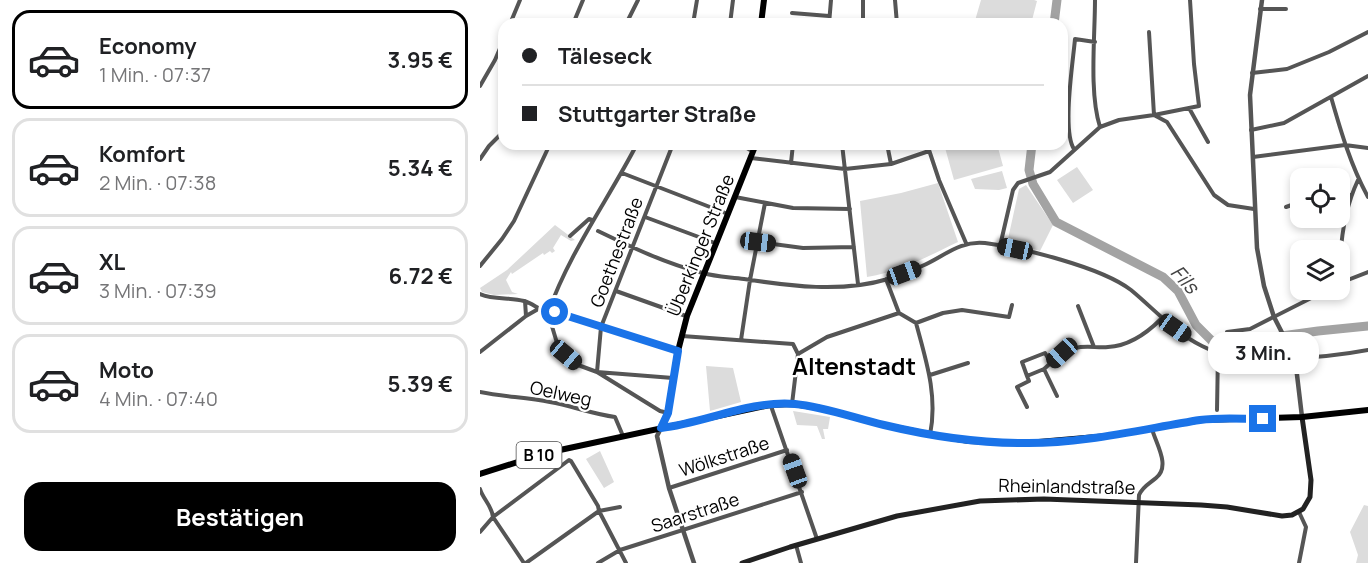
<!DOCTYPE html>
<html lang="de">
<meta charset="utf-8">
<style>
body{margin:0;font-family:Manrope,sans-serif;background:#f2f2f2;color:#202124;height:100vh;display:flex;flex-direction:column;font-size:22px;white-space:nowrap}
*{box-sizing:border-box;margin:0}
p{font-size:20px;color:#757577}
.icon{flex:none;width:33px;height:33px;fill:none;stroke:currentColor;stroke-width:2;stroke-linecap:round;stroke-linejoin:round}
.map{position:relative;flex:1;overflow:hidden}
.details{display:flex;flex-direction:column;background:#fff;width:480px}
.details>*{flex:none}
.hud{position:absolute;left:18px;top:18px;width:570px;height:132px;border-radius:18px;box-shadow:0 3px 9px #0003;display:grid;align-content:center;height:132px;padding:0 24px;background:#fff}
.controls{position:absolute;left:810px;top:168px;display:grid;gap:12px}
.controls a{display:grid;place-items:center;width:60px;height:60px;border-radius:12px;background:#fff;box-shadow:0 3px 9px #0003;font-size:30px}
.end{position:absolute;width:27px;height:27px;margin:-14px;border:8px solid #1a73e8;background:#fff;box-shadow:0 0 0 3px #fff}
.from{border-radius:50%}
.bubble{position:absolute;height:42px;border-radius:18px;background:#fff;box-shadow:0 3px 9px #0003;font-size:20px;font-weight:700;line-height:42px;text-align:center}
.car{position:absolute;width:18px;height:36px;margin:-18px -9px;border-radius:8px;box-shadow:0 0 4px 2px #0007;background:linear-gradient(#222 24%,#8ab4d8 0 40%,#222 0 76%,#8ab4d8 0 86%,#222 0)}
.hud b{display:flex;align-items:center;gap:21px;height:57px;font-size:22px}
.hud b+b{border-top:2px solid #e0e0e0}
.hud i{width:15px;height:15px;background:#202124}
ul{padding:10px 0 0;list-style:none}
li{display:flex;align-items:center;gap:18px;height:99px;margin:0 12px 9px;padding:0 12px;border:3px solid #e0e0e0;border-radius:18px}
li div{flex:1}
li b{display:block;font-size:22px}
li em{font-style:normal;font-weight:700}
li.current{border-color:#000}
li>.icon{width:54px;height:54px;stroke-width:1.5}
.button{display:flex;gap:12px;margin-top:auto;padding:12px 24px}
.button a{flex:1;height:69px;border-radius:18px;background:#000;color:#fff;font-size:24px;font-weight:700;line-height:69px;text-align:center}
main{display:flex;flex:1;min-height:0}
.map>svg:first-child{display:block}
.green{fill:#dcdcdc}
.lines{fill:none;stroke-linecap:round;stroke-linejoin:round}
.river{stroke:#a3a3a3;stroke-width:9}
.minor{stroke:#555;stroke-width:4}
.tertiary{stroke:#555;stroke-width:4.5}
.secondary{stroke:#222;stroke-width:5}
.primary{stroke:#000;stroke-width:6}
.route{stroke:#1a73e8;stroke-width:8}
.labels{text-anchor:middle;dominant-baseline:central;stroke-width:4.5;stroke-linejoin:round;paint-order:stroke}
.shield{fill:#fff;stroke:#4c4c4c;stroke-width:1.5}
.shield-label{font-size:16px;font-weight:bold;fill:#000}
.street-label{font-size:18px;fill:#000;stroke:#fff}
.water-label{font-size:20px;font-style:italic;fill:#444;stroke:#fff}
.district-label{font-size:24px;font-weight:bold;fill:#000;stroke:#fff}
</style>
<main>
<section class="details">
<ul>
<li class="current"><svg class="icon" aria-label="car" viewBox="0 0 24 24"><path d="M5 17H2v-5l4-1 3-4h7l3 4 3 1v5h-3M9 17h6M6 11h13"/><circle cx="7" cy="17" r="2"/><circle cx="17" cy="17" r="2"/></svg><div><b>Economy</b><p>1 Min. · 07:37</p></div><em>3.95 €</em></li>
<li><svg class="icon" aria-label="car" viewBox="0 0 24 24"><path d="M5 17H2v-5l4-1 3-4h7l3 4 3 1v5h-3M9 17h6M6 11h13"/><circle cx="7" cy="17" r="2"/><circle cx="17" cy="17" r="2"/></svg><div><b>Komfort</b><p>2 Min. · 07:38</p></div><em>5.34 €</em></li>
<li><svg class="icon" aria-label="car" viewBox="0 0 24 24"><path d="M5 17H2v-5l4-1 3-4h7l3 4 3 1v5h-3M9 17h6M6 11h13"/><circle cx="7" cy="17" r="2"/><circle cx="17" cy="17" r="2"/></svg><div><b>XL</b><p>3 Min. · 07:39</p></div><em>6.72 €</em></li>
<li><svg class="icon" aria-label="car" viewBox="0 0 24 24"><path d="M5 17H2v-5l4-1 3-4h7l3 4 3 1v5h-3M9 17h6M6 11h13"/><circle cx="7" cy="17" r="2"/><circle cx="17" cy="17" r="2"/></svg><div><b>Moto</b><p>4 Min. · 07:40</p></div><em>5.39 €</em></li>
</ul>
<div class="button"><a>Bestätigen</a></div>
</section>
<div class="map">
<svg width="888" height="563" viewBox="0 0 888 563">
<rect width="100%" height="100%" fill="#fff"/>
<path class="green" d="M501,0H554L557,1L551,24H494Z
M464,144H517L523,166L474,180Z
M597,167L613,190L593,203L577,180Z
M522,171L527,188L519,190L495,189L491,179Z
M458,183L478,242C446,257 422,271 387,277L380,201L421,193Z
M546,185L573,225L560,251L532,243L528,239L539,189Z
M75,225L95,240L91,241L81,235L73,248L75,251L72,253L70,251L64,255L63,253L32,274L31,272L26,280L32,292L38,294L14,295L2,292L0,288L27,270Z
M226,366L253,368L261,402L230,411Z
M313,411L350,417L348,429H343L345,439H342L337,426L317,425Z
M120,451L134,482L124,488L106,459Z
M884,505L888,506V563H876L878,555L870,532Z"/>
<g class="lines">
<path class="river" d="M574,24L577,0
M552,144L549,170L553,184L576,222L683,277L698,291L716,325L732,341L751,343L838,331L888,326"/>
<path class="minor" d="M415,0L417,24
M615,0C615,37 609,93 620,127
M780,9H806
M312,13L349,16
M30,24L40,0
M93,24L103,0
M146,24L158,0
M213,24L217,0
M250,24L253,0
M349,24L351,0
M383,24V0
M669,32L674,115L719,106L714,64L710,0
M772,73L807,69L849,52L888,32
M0,86L15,60L24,39
M851,97C861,132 871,166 888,197
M709,108L728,142
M771,130L804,123L888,76
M157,144C128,200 89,253 68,313L77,343L86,355L98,365L117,372L180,411L188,413
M260,144L272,151
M362,144L378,284
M407,144L411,164
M447,144L459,180L486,243
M594,149C582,131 593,62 595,39L615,42
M773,157L865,145L888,148
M271,158L365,169L411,164L449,151
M0,159L9,146L24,131
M311,163L313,144
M142,173L248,214
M860,195H871
M255,197L313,208L370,209
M806,207L820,202
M165,217L235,243
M118,231C151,247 187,264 223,273C236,277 251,277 264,279C310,286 362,293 408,279C420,275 432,271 442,266C463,257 480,240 505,243C543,248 621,267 651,290C674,309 694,332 722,346C760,366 846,358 888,350
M90,236L109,219L112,220
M278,242L323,248L374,247
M520,246L533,190L538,183L570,172L620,127L639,120L674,115L687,122L734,195L748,205L774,209
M0,266L22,239L34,221L70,144
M860,273C860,241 864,210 878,180
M860,283L888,272
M136,291L206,316
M0,294C13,300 30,297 44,301C55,304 63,314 75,312L198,351
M45,301L46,316
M598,306L614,347
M419,313L436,323C446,360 458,396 450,435
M436,323L463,313L482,310L529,317L532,305
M747,332L770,329L847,290
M202,336L313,344L318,354L347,337L419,313L406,279
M261,340L270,280L285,203
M0,352L46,316L60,308
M117,372L121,327L193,144
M117,372L193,378
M450,375L488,363
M547,376L542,362L565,353L571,363
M0,392C23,397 47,397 70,402C92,406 113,414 135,417L143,436
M577,396L564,369C574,360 583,351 595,348C606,345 617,348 628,347C650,346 667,333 681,319
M312,404L318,354
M291,406L337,539
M547,407L537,387L549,381L547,376L564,369
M737,410L738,352
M189,488L307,450
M0,489C3,499 12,506 13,517L44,563
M819,512L826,527L819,563
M0,532L13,517L89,460L91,461L118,506L119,511L146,563
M316,545L321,563
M46,563L119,511L140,507
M118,563L140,550L322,492
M656,563L659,495C663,486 669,484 676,478C691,466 676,444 672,429"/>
<path class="tertiary" d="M782,0L770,95L777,248L784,286L794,317L815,358L822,417
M181,428L177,436L189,488L214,563"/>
<path class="secondary" d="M262,563L310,547L417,516L500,501L564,499L721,505L747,507L802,516L812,515L823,509L830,497L831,480L822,417"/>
<path class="primary" d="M281,24L284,0
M181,428L188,413L198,351L207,316L276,144
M0,474L66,453L290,405L312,404L340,408L404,425L458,436L489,441L547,443L628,436L721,420L822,417L888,410"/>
</g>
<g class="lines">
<path class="route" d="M75,312L198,351L188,413L181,428C225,423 270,400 315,404C345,407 374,418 404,425C450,436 496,443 543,443C602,444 663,429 720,420C740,417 763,419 783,419"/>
</g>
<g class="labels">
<rect class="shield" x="36.5" y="442" width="45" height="26" rx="4.5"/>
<g class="shield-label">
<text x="59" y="455">B 10</text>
</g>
<g class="street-label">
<text transform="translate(220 245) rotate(-68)">Überkinger Straße</text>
<text transform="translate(136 252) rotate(-69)">Goethestraße</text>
<text transform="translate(81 393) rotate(12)">Oelweg</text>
<text transform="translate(244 456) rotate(-18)">Wölkstraße</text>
<text transform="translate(587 486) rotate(1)">Rheinlandstraße</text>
<text transform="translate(215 512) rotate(-18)">Saarstraße</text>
</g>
<g class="water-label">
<text transform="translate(705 279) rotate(48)">Fils</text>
</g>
<g class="district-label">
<text x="374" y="365">Altenstadt</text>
</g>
</g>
</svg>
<div class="controls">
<a><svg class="icon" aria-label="locate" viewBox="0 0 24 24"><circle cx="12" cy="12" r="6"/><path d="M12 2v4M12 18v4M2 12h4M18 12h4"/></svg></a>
<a><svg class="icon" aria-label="layers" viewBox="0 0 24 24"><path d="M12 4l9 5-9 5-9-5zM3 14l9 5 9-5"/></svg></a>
</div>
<i class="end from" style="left:75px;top:312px"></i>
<i class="end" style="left:783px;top:419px"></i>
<div class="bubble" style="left:728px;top:332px;width:111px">3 Min.</div>
<i class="car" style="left:278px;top:242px;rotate:97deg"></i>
<i class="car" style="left:535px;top:249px;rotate:282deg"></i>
<i class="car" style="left:424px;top:273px;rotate:70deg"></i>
<i class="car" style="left:695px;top:328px;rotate:125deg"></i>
<i class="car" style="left:582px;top:353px;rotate:228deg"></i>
<i class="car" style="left:86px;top:355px;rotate:130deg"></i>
<i class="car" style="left:315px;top:471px;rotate:340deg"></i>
<div class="hud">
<b><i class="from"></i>Täleseck</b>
<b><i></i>Stuttgarter Straße</b>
</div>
</div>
</main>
